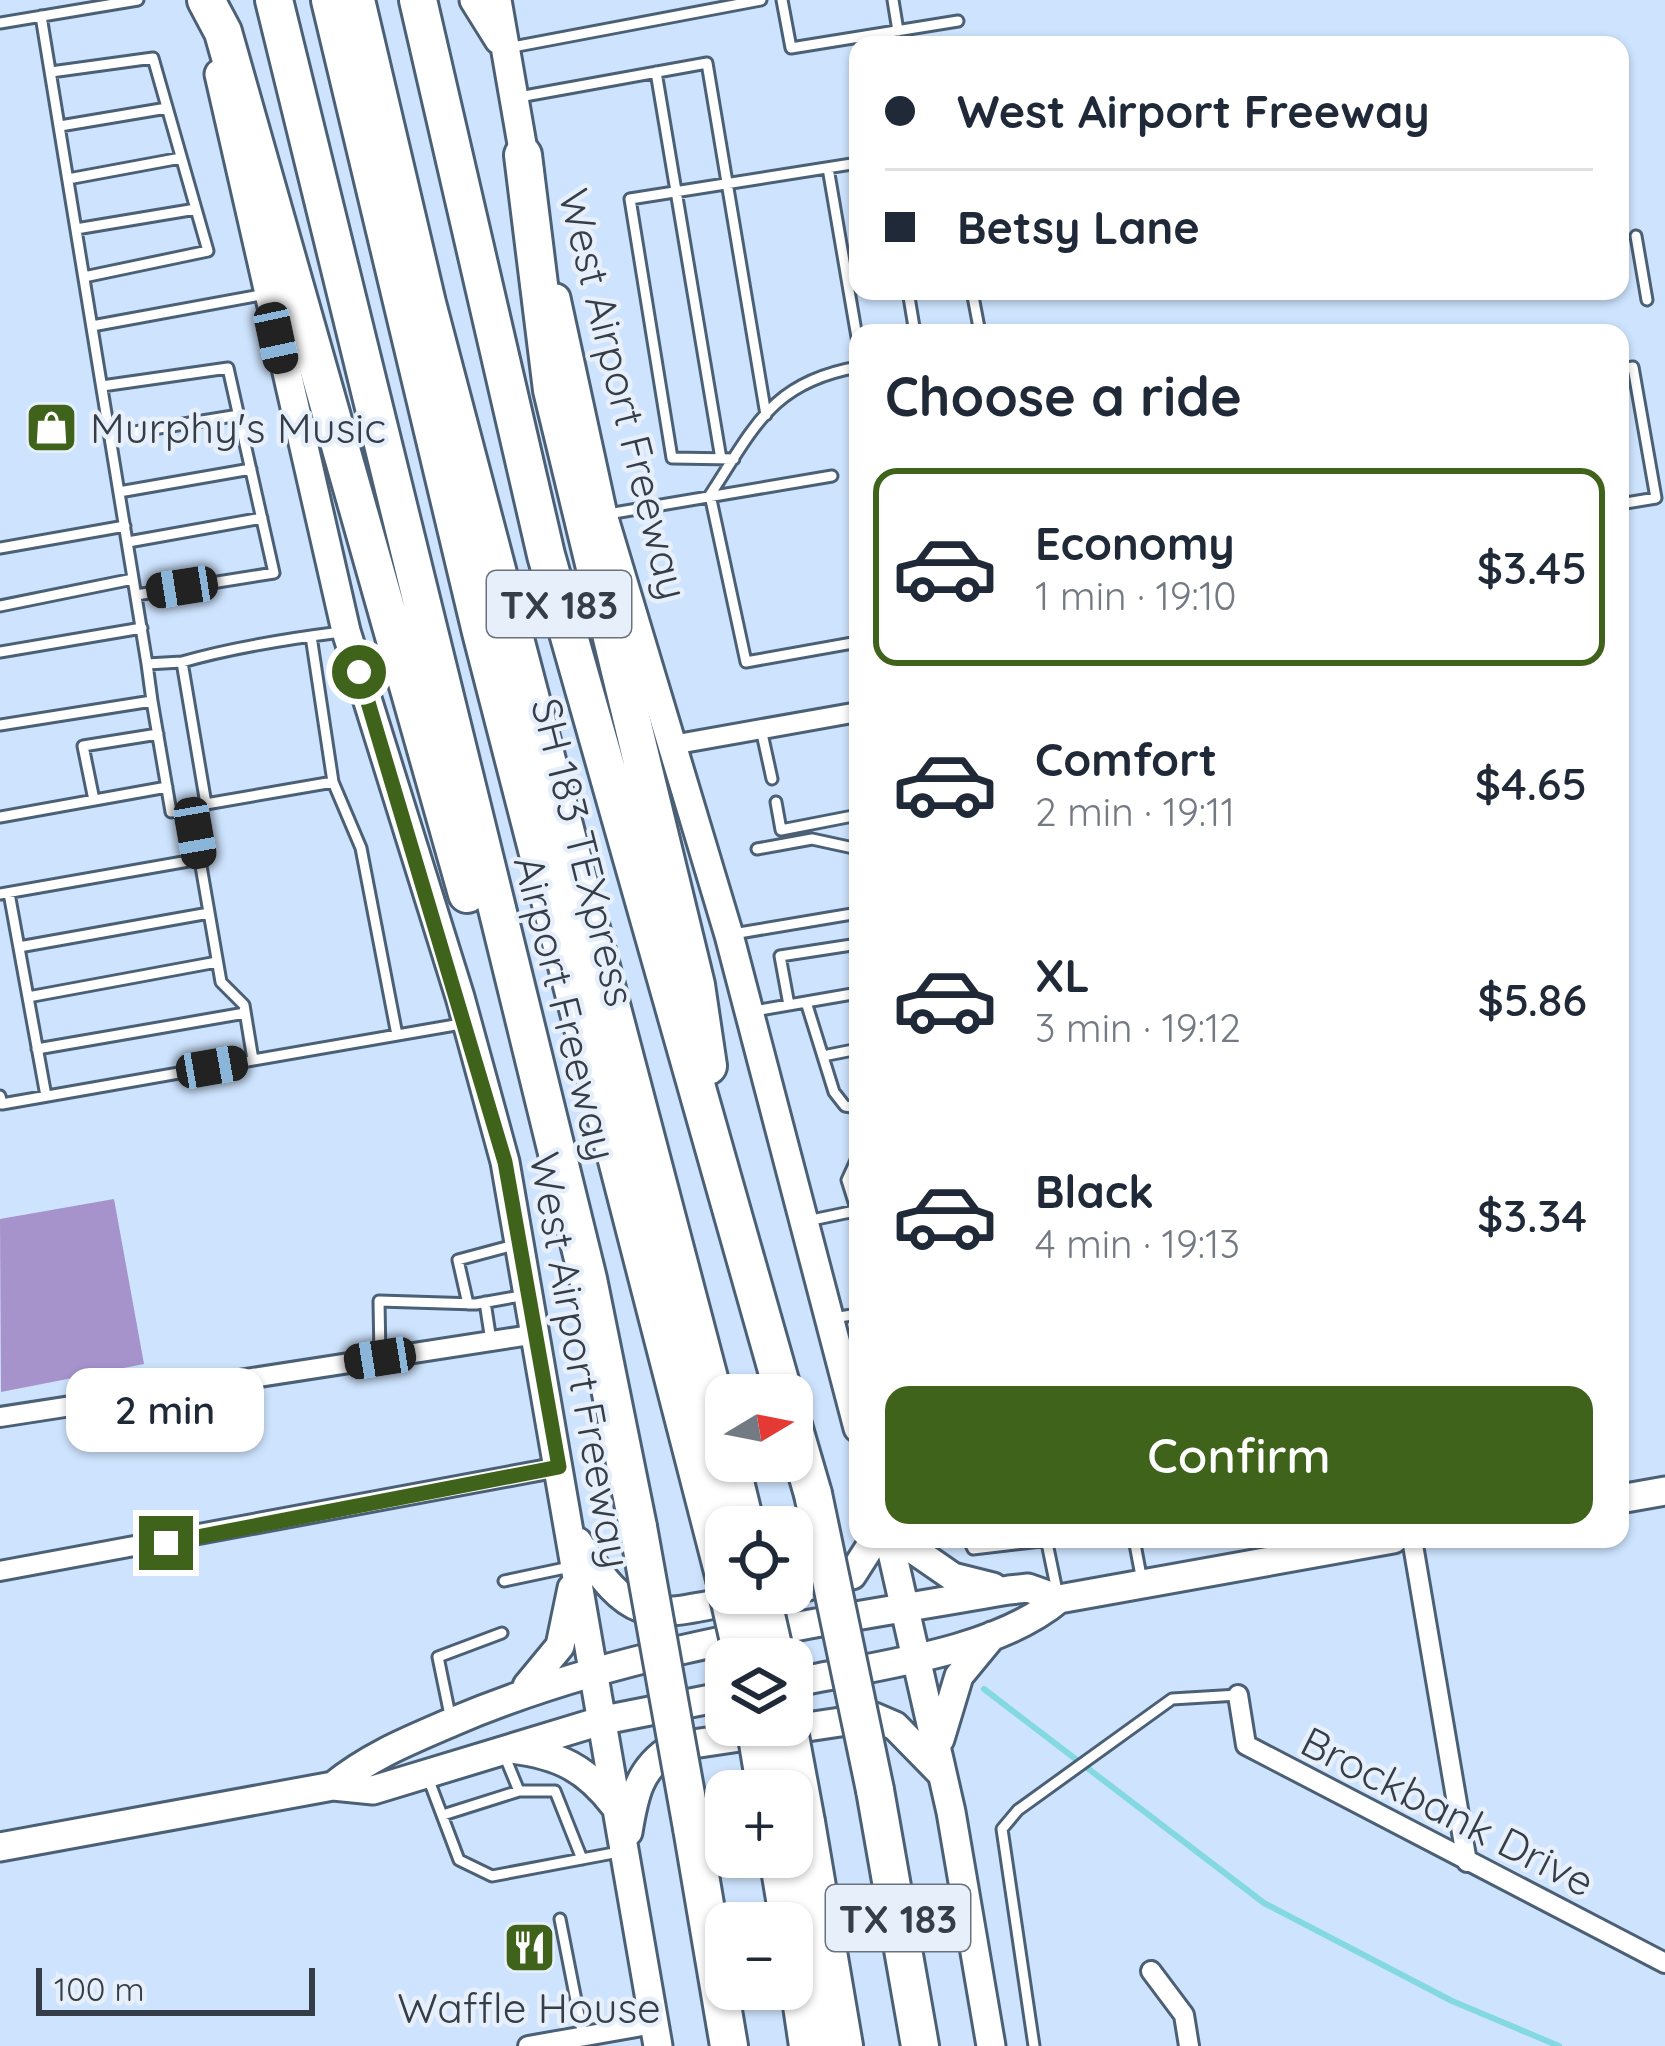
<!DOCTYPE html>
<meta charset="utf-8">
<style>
body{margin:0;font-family:Quicksand,sans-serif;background:#f2f2f3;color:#1f2937;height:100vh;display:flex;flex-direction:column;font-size:45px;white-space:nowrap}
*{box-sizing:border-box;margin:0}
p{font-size:39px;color:#747a83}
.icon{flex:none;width:66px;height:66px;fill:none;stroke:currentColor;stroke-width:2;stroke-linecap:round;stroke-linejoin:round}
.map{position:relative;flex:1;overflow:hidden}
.details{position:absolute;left:849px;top:324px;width:780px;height:1224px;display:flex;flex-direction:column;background:#fff;border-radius:24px;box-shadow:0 3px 9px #0004}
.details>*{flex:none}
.banner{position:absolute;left:849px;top:36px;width:780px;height:264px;border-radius:24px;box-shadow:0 3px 9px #0004;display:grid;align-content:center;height:264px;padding:0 36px;background:#fff}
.needle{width:78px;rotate:80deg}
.tools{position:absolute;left:705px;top:1374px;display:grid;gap:24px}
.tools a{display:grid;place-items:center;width:108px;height:108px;border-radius:24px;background:#fff;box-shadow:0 3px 9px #0004;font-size:60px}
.scale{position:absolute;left:36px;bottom:30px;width:279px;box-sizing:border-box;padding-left:12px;border:6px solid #353e48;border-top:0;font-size:33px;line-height:42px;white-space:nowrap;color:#353e48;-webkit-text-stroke:9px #e7f0fa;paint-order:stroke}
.end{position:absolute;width:54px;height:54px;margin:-27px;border:15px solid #40631b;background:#fff;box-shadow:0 0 0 6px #fff}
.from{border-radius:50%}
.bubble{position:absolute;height:84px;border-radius:24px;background:#fff;box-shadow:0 3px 9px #0004;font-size:39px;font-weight:600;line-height:84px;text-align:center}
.car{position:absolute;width:36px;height:72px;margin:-36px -18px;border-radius:15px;box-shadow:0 0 9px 3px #0007;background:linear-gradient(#222 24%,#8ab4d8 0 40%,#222 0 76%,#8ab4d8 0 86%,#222 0)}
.banner b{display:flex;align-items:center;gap:42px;height:114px;font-size:45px}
.banner b+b{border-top:3px solid #e0e1e3}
.banner i{width:30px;height:30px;background:#1f2937}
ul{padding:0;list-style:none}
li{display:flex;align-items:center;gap:36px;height:198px;margin:0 24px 18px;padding:0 12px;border:6px solid transparent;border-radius:24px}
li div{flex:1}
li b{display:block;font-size:45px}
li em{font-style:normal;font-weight:600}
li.active{border-color:#40631b}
li>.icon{width:108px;height:108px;stroke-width:1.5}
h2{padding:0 36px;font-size:54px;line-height:144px}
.action{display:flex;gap:24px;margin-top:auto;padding:24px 36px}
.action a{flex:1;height:138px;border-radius:24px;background:#40631b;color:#fff;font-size:48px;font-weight:600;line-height:138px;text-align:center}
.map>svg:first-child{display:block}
.forest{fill:#a793cc}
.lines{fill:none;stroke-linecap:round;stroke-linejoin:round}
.stream{stroke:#83d8e1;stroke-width:6}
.service-casing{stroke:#4b5f75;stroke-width:15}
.minor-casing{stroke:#4b5f75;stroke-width:24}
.secondary-casing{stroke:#4b5f75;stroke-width:33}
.motorway-casing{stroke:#4b5f75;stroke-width:42}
.service{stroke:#fff;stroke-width:9}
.minor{stroke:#fff;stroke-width:18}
.secondary{stroke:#fff;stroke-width:27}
.motorway{stroke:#fff;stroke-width:36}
.motorway-bridge-casing{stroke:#4b5f75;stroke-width:42;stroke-linecap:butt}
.motorway-bridge{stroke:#fff;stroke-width:36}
.route{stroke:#40631b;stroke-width:15}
.labels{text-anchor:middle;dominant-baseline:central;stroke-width:9;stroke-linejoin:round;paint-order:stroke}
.shield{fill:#e7f0fa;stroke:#6a737d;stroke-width:3}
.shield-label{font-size:39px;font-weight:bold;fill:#353e48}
.street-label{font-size:42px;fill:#353e48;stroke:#e7f0fa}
.poi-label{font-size:42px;fill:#353e48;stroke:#e7f0fa;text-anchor:start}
</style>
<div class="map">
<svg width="1665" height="2046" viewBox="0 0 1665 2046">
<rect width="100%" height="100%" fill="#cee4fe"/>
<path class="forest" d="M114,1199L144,1364L1,1392L0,1219Z"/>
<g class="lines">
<path class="stream" d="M984,1689L1264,1903L1452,2001L1559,2046"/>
<defs>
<path id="service" d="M782,0L791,48L958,21
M893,0L898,31
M41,16L147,664L182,662
M0,23L138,0
M507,48L761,0
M51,72L153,58L208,251L84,277
M656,72L721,459
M519,97L707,63L766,415
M60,126L167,108
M828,168L858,343
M68,179L181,158
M76,229L196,209
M1636,236L1647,300
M908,291L915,333
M972,291L980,333
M92,326L266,294
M858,367C772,382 755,426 710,495L746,662L858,642
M1620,369L1633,367L1656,498L1620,504
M102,386L228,368L274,573L136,595
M110,436L239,415
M734,459L672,458L630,199L858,163
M119,492L251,469
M608,514L832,476
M128,542L262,518
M0,548L125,526
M0,606L133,579
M311,636L333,782L206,804L182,662C234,647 286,639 341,632
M0,652L142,628
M152,701L171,812L197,806
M0,725L152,701L147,664
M761,729L772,779
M333,782L361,848L397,1035
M94,800L83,746L158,734
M776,802L781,830L858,815
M0,817L167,787
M757,849L812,839L858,849
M9,893L46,1096
M0,894L200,859
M733,934L858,913
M19,947L209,913
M28,997L217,962
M806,1002L834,1092L845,1106L858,1108
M789,1005L780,956L858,944
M754,1011L858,993
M37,1049L245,1013
M823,1056L858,1049
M253,1060L461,1024
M0,1096L2,1104L253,1060L244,1005L221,982L191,808
M858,1156L847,1180L858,1215
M807,1221L855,1211
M485,1302L491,1341
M468,1304L458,1260L514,1245
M833,1318L858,1314
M380,1358L379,1301L476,1304L526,1295
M968,1539L973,1549L1059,1539
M1134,1539L1142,1581
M1047,1543L1057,1591
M504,1581L570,1567
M451,1720L438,1657L502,1633
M505,1757L519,1791
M428,1778L459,1860L492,1876L619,1852
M443,1815L519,1791H555L582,1859
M560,1919L583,2036
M1034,2046L1002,1829L1018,1810L1172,1699L1238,1695"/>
<path id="minor" d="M672,745L858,712
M0,1417L537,1334
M1412,1539L1467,1862
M0,1571L559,1467
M1238,1695L1246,1745L1665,1963
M1151,1971L1184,2015L1189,2046
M528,2046L654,2024"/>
<path id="secondary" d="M474,0L499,40
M497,0L527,173
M219,74L346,631L460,997L505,1162L658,2046
M556,298L603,515L729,935L858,1428
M1620,1499L1665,1491
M889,1539L951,1812L991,2046
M898,1539L953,1577L993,1587
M578,1542C635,1630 650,1616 746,1598
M792,1590L852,1575L875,1539
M792,1683C873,1666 995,1653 1059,1599
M527,1686L560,1646L572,1588
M940,1739L959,1676L992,1636
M512,1749C559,1755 586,1768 615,1806
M333,1786C370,1756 408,1741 452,1722C627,1647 821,1623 1009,1590L1028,1588L1059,1599L1393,1539
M628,1832C634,1795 639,1768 673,1747L874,1717L895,1726L940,1772
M0,1847L333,1786L373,1790L604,1720L726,1696"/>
<path id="motorway" d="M206,0L223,32L467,894
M274,0L588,1279L638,1527
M330,0L481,632L726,1583
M356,0L427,303L726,1443
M418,0L546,555L784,1395
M523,155L552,390L696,985L708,1066
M792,1422L813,1494
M730,1461L746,1527
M875,1790L920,2046
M806,1822L844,2046
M692,1828L729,2046
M778,1857L789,1923
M792,1938L808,2046"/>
</defs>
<use href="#service" class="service-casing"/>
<use href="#minor" class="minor-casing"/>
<use href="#secondary" class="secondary-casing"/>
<use href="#motorway" class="motorway-casing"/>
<use href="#service" class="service"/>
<use href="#minor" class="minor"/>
<use href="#secondary" class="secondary"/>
<use href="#motorway" class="motorway"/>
<defs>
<path id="motorway-bridge" d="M813,1494L875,1790
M638,1527L692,1828
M728,1593L743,1659
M761,1593L776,1659
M755,1725L766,1791
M788,1725L806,1822"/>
</defs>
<use href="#motorway-bridge" class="motorway-bridge-casing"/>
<use href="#motorway-bridge" class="motorway-bridge"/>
</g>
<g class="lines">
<path class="route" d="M166,1543L559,1467L505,1162L359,672"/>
</g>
<defs>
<symbol id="shop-square" viewBox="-11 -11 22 22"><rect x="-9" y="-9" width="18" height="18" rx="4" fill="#40631b" stroke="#e7f0fa"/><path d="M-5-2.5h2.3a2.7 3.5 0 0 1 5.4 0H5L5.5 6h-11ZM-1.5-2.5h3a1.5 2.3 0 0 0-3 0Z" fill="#fff"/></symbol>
<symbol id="restaurant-square" viewBox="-11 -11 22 22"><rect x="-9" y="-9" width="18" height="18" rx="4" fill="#40631b" stroke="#e7f0fa"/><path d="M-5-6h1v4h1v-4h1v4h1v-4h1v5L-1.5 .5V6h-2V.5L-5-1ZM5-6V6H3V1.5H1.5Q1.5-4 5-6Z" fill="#fff"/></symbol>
</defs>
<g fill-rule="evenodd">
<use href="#shop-square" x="22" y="398" width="59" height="59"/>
<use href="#restaurant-square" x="500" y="1918" width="59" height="59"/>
</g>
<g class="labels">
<g class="shield">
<rect x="487" y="571" width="144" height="66" rx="9"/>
<rect x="826" y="1885" width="144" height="66" rx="9"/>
</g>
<g class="shield-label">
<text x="559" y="604">TX 183</text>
<text x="898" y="1918">TX 183</text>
</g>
<g class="street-label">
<text transform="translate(624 394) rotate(76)">West Airport Freeway</text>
<text transform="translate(584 852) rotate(76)">SH 183 TEXpress</text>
<text transform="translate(566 1008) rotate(76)">Airport Freeway</text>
<text transform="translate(581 1360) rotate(80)">West Airport Freeway</text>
<text transform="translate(1448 1811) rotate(27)">Brockbank Drive</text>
</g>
<g class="poi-label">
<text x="90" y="427">Murphy's Music</text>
<text x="529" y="2007" text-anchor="middle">Waffle House</text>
</g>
</g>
</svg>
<div class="tools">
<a><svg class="needle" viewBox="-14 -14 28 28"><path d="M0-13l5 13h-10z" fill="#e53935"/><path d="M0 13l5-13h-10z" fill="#747a83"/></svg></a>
<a><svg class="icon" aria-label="locate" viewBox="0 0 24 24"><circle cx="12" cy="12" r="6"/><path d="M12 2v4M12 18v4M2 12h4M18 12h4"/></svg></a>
<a><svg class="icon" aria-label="layers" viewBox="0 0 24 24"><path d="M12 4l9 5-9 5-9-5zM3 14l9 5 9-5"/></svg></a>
<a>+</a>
<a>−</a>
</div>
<div class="scale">100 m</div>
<i class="end from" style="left:359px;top:672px"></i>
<i class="end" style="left:166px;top:1543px"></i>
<div class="bubble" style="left:66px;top:1368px;width:198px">2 min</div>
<i class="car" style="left:276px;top:338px;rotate:168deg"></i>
<i class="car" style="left:182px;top:587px;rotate:261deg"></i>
<i class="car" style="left:195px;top:833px;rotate:170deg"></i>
<i class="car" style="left:212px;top:1067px;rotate:80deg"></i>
<i class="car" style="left:380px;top:1358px;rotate:261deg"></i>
<div class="banner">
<b><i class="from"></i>West Airport Freeway</b>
<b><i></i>Betsy Lane</b>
</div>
<section class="details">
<h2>Choose a ride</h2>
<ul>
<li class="active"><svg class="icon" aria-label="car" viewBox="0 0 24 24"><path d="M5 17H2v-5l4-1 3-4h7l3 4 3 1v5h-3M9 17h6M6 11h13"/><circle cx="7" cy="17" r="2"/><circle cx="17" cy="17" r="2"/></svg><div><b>Economy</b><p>1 min · 19:10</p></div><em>$3.45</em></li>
<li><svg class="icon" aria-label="car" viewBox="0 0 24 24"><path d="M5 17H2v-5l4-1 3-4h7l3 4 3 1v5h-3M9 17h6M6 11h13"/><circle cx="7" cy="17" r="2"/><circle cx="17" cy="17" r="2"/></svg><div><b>Comfort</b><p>2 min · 19:11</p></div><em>$4.65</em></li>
<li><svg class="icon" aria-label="car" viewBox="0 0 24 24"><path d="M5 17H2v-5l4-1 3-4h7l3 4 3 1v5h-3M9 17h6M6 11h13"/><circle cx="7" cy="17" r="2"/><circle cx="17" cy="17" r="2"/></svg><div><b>XL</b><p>3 min · 19:12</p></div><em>$5.86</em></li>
<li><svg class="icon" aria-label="car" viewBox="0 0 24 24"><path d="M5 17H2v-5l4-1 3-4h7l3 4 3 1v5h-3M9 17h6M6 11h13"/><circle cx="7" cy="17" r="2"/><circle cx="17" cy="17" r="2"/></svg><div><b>Black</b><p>4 min · 19:13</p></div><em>$3.34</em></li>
</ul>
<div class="action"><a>Confirm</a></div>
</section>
</div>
